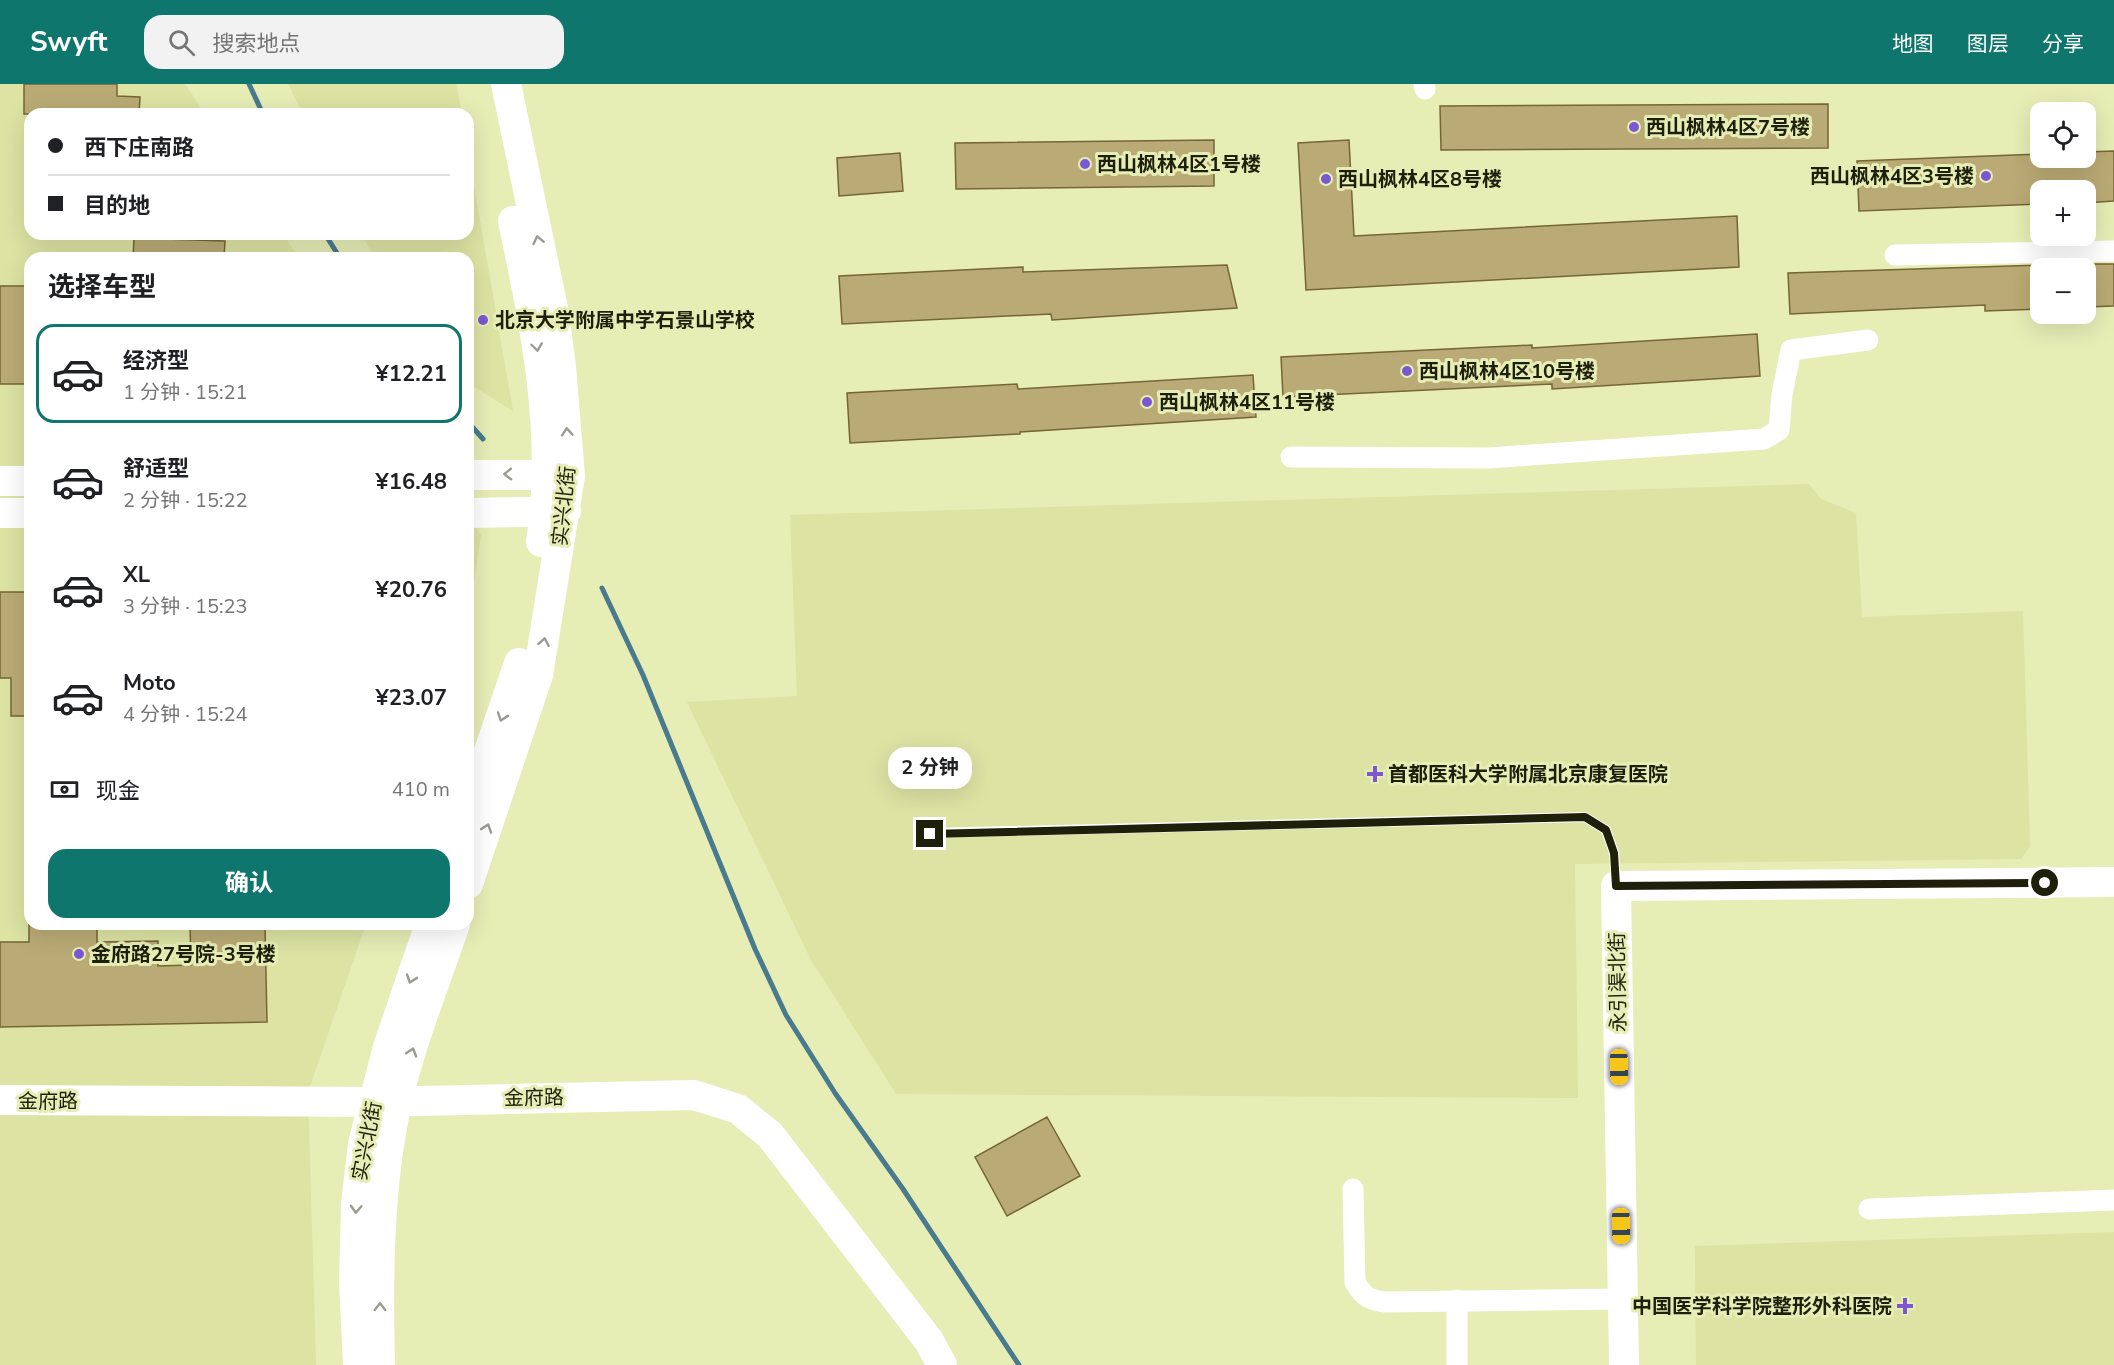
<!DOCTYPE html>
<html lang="zh">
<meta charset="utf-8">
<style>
body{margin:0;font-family:"Nunito Sans","Noto Sans SC",sans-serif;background:#f2f2f2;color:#202124;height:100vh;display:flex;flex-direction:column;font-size:22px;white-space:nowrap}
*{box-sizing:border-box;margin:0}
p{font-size:20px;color:#757577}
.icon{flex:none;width:33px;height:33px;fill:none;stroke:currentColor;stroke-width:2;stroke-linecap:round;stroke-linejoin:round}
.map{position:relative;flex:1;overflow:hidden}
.side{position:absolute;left:24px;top:168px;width:450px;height:678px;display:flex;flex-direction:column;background:#fff;border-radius:18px;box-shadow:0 6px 24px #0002}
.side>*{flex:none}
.top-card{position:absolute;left:24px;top:24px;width:450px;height:132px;border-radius:18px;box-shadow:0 6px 24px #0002;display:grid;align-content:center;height:132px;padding:0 24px;background:#fff}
.buttons{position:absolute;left:2030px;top:18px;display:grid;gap:12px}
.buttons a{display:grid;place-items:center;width:66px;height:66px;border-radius:12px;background:#fff;box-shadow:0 6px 24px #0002;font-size:30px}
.end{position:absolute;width:27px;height:27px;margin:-14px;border:8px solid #1f200b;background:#fff;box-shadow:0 0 0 3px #fff}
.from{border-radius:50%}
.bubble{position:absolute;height:42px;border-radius:18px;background:#fff;box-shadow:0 6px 24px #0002;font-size:20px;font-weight:700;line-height:42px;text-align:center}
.car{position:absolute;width:18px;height:36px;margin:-18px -9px;border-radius:8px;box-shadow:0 0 4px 2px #0007;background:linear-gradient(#f5c518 24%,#345 0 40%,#f5c518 0 76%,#345 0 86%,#f5c518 0)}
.top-card b{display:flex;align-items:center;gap:21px;height:57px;font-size:22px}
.top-card b+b{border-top:2px solid #e0e0e0}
.top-card i{width:15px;height:15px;background:#202124}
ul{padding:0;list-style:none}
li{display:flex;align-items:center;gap:18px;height:99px;margin:0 12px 9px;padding:0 12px;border:3px solid transparent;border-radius:18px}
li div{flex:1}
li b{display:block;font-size:22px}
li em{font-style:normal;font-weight:700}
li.on{border-color:#0f766e}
li>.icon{width:54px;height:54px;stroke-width:1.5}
h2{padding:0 24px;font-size:27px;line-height:72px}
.pay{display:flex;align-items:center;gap:15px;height:66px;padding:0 24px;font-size:22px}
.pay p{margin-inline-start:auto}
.cta{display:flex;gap:12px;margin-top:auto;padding:12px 24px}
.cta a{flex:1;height:69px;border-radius:18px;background:#0f766e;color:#fff;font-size:24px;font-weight:700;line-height:69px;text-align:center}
header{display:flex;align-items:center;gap:36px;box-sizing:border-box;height:84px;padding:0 30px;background:#0f766e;color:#fff}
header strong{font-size:28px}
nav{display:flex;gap:33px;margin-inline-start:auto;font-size:21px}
.search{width:420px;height:54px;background:#f2f2f2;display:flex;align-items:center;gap:15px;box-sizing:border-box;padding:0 21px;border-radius:18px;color:#757577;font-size:22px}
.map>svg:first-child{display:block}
.built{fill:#dce3a3}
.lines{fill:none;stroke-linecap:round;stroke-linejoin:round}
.stream{stroke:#497a8e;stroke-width:5}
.building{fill:#baaa75;stroke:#766633;stroke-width:1.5}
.lane{stroke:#fff;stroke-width:10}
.street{stroke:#fff;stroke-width:21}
.secondary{stroke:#fff;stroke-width:30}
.oneway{stroke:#9a9b91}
.route{stroke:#1f200b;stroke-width:8}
.poi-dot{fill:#7b58d2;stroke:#e6edb5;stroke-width:2}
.labels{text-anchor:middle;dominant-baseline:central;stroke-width:6;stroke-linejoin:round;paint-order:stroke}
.poi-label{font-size:20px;font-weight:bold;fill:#1f200b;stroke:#e6edb5;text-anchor:start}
.street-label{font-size:20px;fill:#1f200b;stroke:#e6edb5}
</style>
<header>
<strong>Swyft</strong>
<div class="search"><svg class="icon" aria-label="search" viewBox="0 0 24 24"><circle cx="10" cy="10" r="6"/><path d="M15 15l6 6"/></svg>搜索地点</div>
<nav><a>地图</a><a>图层</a><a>分享</a></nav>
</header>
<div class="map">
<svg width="2114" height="1281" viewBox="0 0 2114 1281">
<rect width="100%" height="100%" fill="#e6edb5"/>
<path class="built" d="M0,0H185L205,30H30V150H283L299,174H30V840H366L308,1008L316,1281H0Z
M288,0H456L462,30H303Z
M468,67L513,327L468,299V174H375L361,150H468Z
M1809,400L1821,415L1856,429L1862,533L2023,527L2030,762L2021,775L1575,780L1578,1014L896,1010L811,876L687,618L797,612L790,431Z
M468,432L481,451L468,540Z
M2114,1148V1281H1696L1695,1162Z"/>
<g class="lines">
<path class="stream" d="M249,0L263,30
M325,150L340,174
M468,338L483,355
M602,504L643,591L755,865L786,931L835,1009L903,1105L1019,1281"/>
</g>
<path class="building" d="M24,0H117V12L140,13L139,30H24Z
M1828,20V64L1441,66L1440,22Z
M1214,56V102L956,105L955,59Z
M1349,56L1354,152L1737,132L1739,183L1306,206L1298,59Z
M2114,67V117L2085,119V106H2040V120L1859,127L1857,77L2040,70V74H2085V68Z
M900,69L903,107L839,112L837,74Z
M134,154L225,157L224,174H133Z
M2085,180H2114V222L2085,223Z
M1227,181L1237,224L1052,236L1051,230L842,240L839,192L1023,183V188Z
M2040,181V225L1985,227V221L1790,230L1788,189Z
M0,202H30V300H0Z
M1757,250L1760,292L1552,305V300L1283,313L1281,273L1532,261V264Z
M1253,291L1256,333L1020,348V350L850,359L847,309L1017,300L1018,305Z
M0,508H30V632H11V594H0Z
M29,840H97V858L158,857V882L191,881L190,840H265L267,938L0,943V858H29Z
M1047,1033L1080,1092L1007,1132L975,1073Z"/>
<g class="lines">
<path class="lane" d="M930,749L1585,733L1606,746L1614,769L1616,799"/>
<path class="street" d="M1424,0L1425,5
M1895,171L2114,167
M1291,373L1488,374L1764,355L1779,346L1782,310L1791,266L1868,256
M1353,1105L1355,1198C1363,1213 1370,1216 1385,1218L1623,1215
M1869,1125L2114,1116
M1457,1216V1281"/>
<path class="secondary" d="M513,137C535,241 558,351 541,458
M468,391H567
M0,397H30
M0,429H30
M468,429L566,427
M468,729L519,579
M468,800L538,591L570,392L561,283L554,229L506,0
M0,1016L374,1018L694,1011L738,1025L770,1051L929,1257L942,1281
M358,1281L354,1198L356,1119L363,1060L388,963L430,840
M380,1281C378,1194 378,1103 397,1018C411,958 435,899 455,840
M1624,1281L1616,802L2114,798"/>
</g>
<defs><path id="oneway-chevron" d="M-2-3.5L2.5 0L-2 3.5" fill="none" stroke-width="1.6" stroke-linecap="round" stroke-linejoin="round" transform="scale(1.5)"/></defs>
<g class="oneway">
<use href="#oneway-chevron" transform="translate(538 156) rotate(-102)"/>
<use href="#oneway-chevron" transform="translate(537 263) rotate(82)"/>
<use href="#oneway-chevron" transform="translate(567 348) rotate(-94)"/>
<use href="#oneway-chevron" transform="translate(508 390) rotate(179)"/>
<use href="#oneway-chevron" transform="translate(544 558) rotate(-80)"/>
<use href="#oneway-chevron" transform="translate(502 633) rotate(109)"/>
<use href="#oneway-chevron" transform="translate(487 744) rotate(-71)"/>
<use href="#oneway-chevron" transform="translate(411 895) rotate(109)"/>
<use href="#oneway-chevron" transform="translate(412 968) rotate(-72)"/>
<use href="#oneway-chevron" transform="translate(356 1125) rotate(93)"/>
<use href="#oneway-chevron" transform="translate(380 1223) rotate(-89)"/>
</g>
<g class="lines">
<path class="route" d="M930,750L1585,733L1606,746L1614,769L1616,802L2045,799"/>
</g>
<g class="poi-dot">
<circle cx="1634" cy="43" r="6"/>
<circle cx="1085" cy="80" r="6"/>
<circle cx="1986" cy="92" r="6"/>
<circle cx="1326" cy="95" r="6"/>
<circle cx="483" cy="236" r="6"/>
<circle cx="1407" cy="287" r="6"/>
<circle cx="1147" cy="318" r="6"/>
<path d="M1372 681h6v6h6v6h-6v6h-6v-6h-6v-6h6z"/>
<circle cx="79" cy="870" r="6"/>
<path d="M1902 1213h6v6h6v6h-6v6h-6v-6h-6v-6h6z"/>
</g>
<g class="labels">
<g class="poi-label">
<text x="1646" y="43">西山枫林4区7号楼</text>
<text x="1097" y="80">西山枫林4区1号楼</text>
<text x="1974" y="92" text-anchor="end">西山枫林4区3号楼</text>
<text x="1338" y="95">西山枫林4区8号楼</text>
<text x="495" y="236">北京大学附属中学石景山学校</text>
<text x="1419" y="287">西山枫林4区10号楼</text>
<text x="1159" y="318">西山枫林4区11号楼</text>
<text x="1388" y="690">首都医科大学附属北京康复医院</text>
<text x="91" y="870">金府路27号院-3号楼</text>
<text x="1892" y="1222" text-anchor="end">中国医学科学院整形外科医院</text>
</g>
<g class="street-label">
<text transform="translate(564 422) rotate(-84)">实兴北街</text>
<text transform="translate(1618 898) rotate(-91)">永引渠北街</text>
<text transform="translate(534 1014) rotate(-1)">金府路</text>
<text x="48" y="1017">金府路</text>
<text transform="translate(367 1057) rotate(-79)">实兴北街</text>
</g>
</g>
</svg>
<div class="buttons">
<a><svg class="icon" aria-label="locate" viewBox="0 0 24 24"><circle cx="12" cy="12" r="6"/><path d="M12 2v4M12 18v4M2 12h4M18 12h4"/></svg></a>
<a>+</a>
<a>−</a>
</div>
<i class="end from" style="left:2045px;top:799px"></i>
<i class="end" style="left:930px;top:750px"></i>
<div class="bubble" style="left:888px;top:663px;width:84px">2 分钟</div>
<i class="car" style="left:1619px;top:983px;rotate:179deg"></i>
<i class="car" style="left:1621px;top:1142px;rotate:179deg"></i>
<div class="top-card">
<b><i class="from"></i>西下庄南路</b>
<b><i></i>目的地</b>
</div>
<section class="side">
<h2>选择车型</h2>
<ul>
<li class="on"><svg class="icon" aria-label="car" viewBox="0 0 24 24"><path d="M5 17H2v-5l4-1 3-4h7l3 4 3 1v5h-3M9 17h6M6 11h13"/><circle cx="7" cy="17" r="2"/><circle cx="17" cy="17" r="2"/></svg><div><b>经济型</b><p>1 分钟 · 15:21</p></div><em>¥12.21</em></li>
<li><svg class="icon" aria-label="car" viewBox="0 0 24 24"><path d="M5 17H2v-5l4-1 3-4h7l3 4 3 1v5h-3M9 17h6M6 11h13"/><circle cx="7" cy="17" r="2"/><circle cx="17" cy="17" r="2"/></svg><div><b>舒适型</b><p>2 分钟 · 15:22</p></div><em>¥16.48</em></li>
<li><svg class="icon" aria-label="car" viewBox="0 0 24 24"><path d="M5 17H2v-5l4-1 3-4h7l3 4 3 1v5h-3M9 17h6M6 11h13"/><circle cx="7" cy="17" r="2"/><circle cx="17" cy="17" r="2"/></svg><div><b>XL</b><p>3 分钟 · 15:23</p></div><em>¥20.76</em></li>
<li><svg class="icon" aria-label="car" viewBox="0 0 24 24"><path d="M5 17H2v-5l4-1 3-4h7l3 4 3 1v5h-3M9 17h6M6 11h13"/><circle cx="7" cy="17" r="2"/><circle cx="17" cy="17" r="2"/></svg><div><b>Moto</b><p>4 分钟 · 15:24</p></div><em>¥23.07</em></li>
</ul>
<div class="pay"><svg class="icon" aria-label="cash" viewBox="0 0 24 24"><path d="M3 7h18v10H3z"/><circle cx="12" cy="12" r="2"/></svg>现金<p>410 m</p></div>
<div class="cta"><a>确认</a></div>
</section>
</div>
